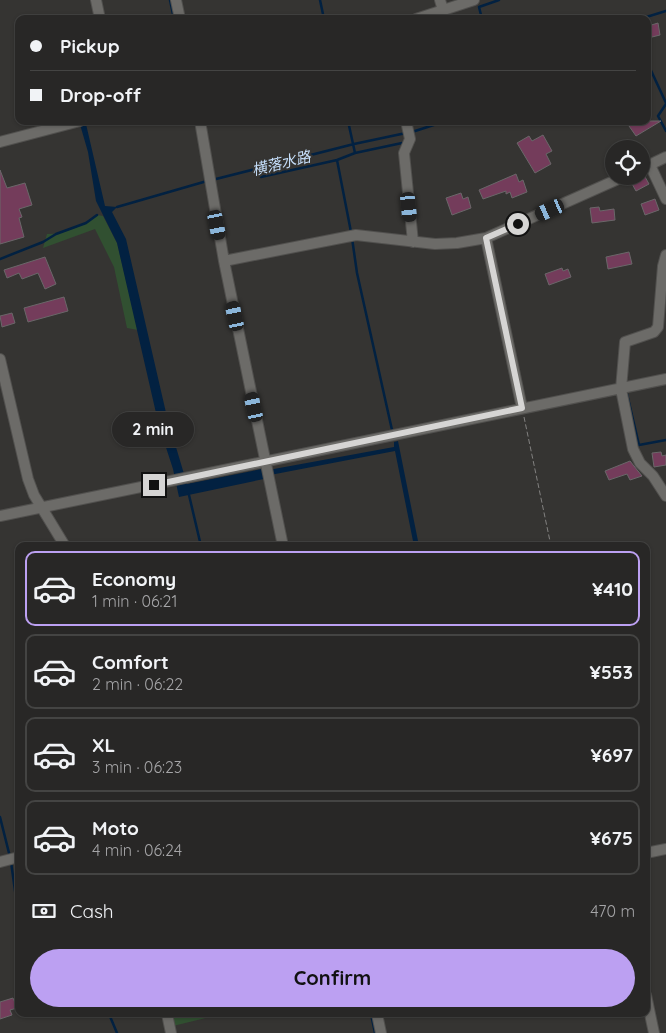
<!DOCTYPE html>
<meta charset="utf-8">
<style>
body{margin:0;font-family:Quicksand,"Noto Sans JP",sans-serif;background:#343332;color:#f1f3f6;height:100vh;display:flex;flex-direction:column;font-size:19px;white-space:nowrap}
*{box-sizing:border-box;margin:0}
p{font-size:16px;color:#a5a5a7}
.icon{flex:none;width:28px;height:28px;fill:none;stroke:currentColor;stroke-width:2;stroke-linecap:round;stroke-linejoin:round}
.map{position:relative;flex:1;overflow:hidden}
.panel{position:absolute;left:15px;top:542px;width:635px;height:475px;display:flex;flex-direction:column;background:#282726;border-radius:10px;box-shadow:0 1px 4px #0004,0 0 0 1px #444443}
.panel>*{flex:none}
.hud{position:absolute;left:15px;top:15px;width:636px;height:110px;border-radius:10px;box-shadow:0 1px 4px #0004,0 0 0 1px #444443;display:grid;align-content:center;height:110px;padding:0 15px;background:#282726}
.fabs{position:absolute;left:605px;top:140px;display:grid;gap:10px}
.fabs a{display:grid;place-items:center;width:45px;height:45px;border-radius:50%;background:#282726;box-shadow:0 1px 4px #0004,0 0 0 1px #444443;font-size:25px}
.end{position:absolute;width:22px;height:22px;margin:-11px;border:6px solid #d6d5d4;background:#111;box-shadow:0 0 0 2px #111}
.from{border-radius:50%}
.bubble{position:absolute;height:35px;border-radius:18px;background:#282726;box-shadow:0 1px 4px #0004,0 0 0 1px #444443;font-size:16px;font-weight:700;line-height:35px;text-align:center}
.car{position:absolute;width:15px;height:30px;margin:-15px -8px;border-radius:6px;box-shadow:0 0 4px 1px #0007;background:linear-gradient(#222 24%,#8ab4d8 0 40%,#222 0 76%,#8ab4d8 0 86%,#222 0)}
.hud b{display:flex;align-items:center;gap:18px;height:48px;font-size:19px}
.hud b+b{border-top:1px solid #444443}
.hud i{width:12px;height:12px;background:#f1f3f6}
ul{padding:9px 0 0;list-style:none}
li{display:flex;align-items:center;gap:15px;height:75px;margin:0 10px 8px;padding:0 5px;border:2px solid #444443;border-radius:10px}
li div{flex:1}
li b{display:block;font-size:19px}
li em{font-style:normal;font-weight:700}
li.current{border-color:#bca0f2}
li>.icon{width:45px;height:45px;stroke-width:1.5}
.pay{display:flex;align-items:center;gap:12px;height:55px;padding:0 15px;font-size:19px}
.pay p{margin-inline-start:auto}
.cta{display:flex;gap:10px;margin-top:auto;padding:10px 15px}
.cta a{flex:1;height:58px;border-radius:30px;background:#bca0f2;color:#111;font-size:20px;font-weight:700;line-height:58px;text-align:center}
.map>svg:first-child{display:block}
.green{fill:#315031}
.water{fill:#022141}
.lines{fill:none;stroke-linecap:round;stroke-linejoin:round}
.stream{stroke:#022141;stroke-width:2.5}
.building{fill:#743c5b;stroke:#6a6769}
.minor-casing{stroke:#51504e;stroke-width:12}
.path{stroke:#828180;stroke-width:1;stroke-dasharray:5 2.5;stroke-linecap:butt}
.minor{stroke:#6c6b68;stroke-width:10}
.route{stroke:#d6d5d4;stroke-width:6}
.labels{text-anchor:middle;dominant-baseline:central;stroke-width:4;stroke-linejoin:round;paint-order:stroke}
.water-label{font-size:15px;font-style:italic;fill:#c5defa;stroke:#353432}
</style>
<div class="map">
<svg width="666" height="1033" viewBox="0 0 666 1033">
<rect width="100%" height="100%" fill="#353432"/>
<path class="green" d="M97,215L103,216L117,243L138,330L127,328L114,267L95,229L43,248L47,234C64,234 83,226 97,215Z
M171,1014H222L173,1026Z"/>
<path class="water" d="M79,121H85L86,124L105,206L117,207L112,212L126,239L167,417L187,484L262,469L263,471L394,447V442L398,441L419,546H414L395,451L265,476L264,479L179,497L173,469L159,426L117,243L96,201L88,152Z"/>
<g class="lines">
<path class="stream" d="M170,0L174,19
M320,0L324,19
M482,19L479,7L499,0
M640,19L666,11
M648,64L666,103
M666,104L658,116L666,131
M348,121L355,153L337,160L351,232
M412,132L446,121
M355,153L402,143
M261,177L337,160
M212,180L354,144L406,133
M117,207L207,181
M352,238L357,273L392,430
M0,259L43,242L56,234L86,223L97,215
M627,394L639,445L666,440
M189,495L201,546
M0,817L10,857
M11,862L19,919
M109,1014L117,1033
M371,1014L375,1033"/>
</g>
<path class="building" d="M658,23L660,35L648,38V26Z
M637,121H661L636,136L629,126Z
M543,135L552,151L546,154L551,164L535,173L517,143L529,136L532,141Z
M0,170L7,188L25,183L32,205L19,209L22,217L19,218L24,237L0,244Z
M516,174L519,182L523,180L527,192L512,198L510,192L506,194V191L483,199L479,190Z
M644,175L649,184L636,191L631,182Z
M461,193L463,199L468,197L471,208L452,215L446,198Z
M655,199L659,210L645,215L641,204Z
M599,207L600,211L614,209L615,220L592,223L590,208Z
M629,252L632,264L608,269L606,257Z
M45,257L56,284L45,289L38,273L22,279L19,273L7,278L4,270Z
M562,268L563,271L568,269L571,277L549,285L545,274Z
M64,297L68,311L28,322L24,308Z
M12,313L15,323L2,327L0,316Z
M661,452L662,456L666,455V465L654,467L652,453Z
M630,461L642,476L630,480L627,474L609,480L605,471Z
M13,998L17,1008L10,1010L12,1015L0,1019V1002Z"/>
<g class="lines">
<defs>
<path id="minor" d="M96,0L100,19
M176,0L180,19
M440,0L443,10
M416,19L474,0
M200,121L224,261L283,546
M406,121L410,139L404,153L413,242
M0,142L80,121
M650,165L666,199
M641,169L666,157
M486,238L522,408
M666,255L663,266L658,327L654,332L625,342L621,389L633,449L640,463L653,476L666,496
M224,261L356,235L435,244L457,243L486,238L625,176
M0,359L28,479L34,495L65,546
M0,516L666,379
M646,853L666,849
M0,862L19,857
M646,995L654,1033
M167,1014L171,1033
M377,1014L381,1033"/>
</defs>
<use href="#minor" class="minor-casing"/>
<path class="path" d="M524,417L551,546"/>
<use href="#minor" class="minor"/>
</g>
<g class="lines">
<path class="route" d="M154,485L522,408L486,238L518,224"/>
</g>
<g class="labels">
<g class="water-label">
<text transform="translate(281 163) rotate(-14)">横落水路</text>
</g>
</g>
</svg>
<div class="fabs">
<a><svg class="icon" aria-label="locate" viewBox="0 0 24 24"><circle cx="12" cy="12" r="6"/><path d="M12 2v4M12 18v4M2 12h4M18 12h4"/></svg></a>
</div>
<i class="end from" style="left:518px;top:224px"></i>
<i class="end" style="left:154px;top:485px"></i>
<div class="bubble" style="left:112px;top:412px;width:82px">2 min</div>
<i class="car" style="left:409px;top:207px;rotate:174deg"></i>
<i class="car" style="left:550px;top:210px;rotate:246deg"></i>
<i class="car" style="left:217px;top:225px;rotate:169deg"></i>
<i class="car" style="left:235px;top:316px;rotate:348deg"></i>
<i class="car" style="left:254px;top:407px;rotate:348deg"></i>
<div class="hud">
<b><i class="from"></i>Pickup</b>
<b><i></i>Drop-off</b>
</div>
<section class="panel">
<ul>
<li class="current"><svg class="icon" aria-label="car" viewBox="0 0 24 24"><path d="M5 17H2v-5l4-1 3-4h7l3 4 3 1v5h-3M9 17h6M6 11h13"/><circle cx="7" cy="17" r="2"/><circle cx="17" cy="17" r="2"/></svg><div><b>Economy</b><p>1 min · 06:21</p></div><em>¥410</em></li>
<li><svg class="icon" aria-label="car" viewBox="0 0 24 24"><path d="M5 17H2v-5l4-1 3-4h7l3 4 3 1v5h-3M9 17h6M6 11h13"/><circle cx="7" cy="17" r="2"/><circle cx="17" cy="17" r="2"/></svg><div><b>Comfort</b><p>2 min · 06:22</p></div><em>¥553</em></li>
<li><svg class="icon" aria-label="car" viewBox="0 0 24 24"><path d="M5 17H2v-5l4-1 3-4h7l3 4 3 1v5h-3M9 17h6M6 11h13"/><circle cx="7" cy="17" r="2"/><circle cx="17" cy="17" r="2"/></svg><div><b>XL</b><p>3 min · 06:23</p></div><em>¥697</em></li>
<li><svg class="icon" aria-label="car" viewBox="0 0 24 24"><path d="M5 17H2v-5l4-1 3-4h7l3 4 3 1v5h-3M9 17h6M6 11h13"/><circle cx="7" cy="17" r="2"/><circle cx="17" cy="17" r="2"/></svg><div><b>Moto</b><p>4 min · 06:24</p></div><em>¥675</em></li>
</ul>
<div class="pay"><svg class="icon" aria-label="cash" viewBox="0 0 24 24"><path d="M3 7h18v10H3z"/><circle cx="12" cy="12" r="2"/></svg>Cash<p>470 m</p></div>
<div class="cta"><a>Confirm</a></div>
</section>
</div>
